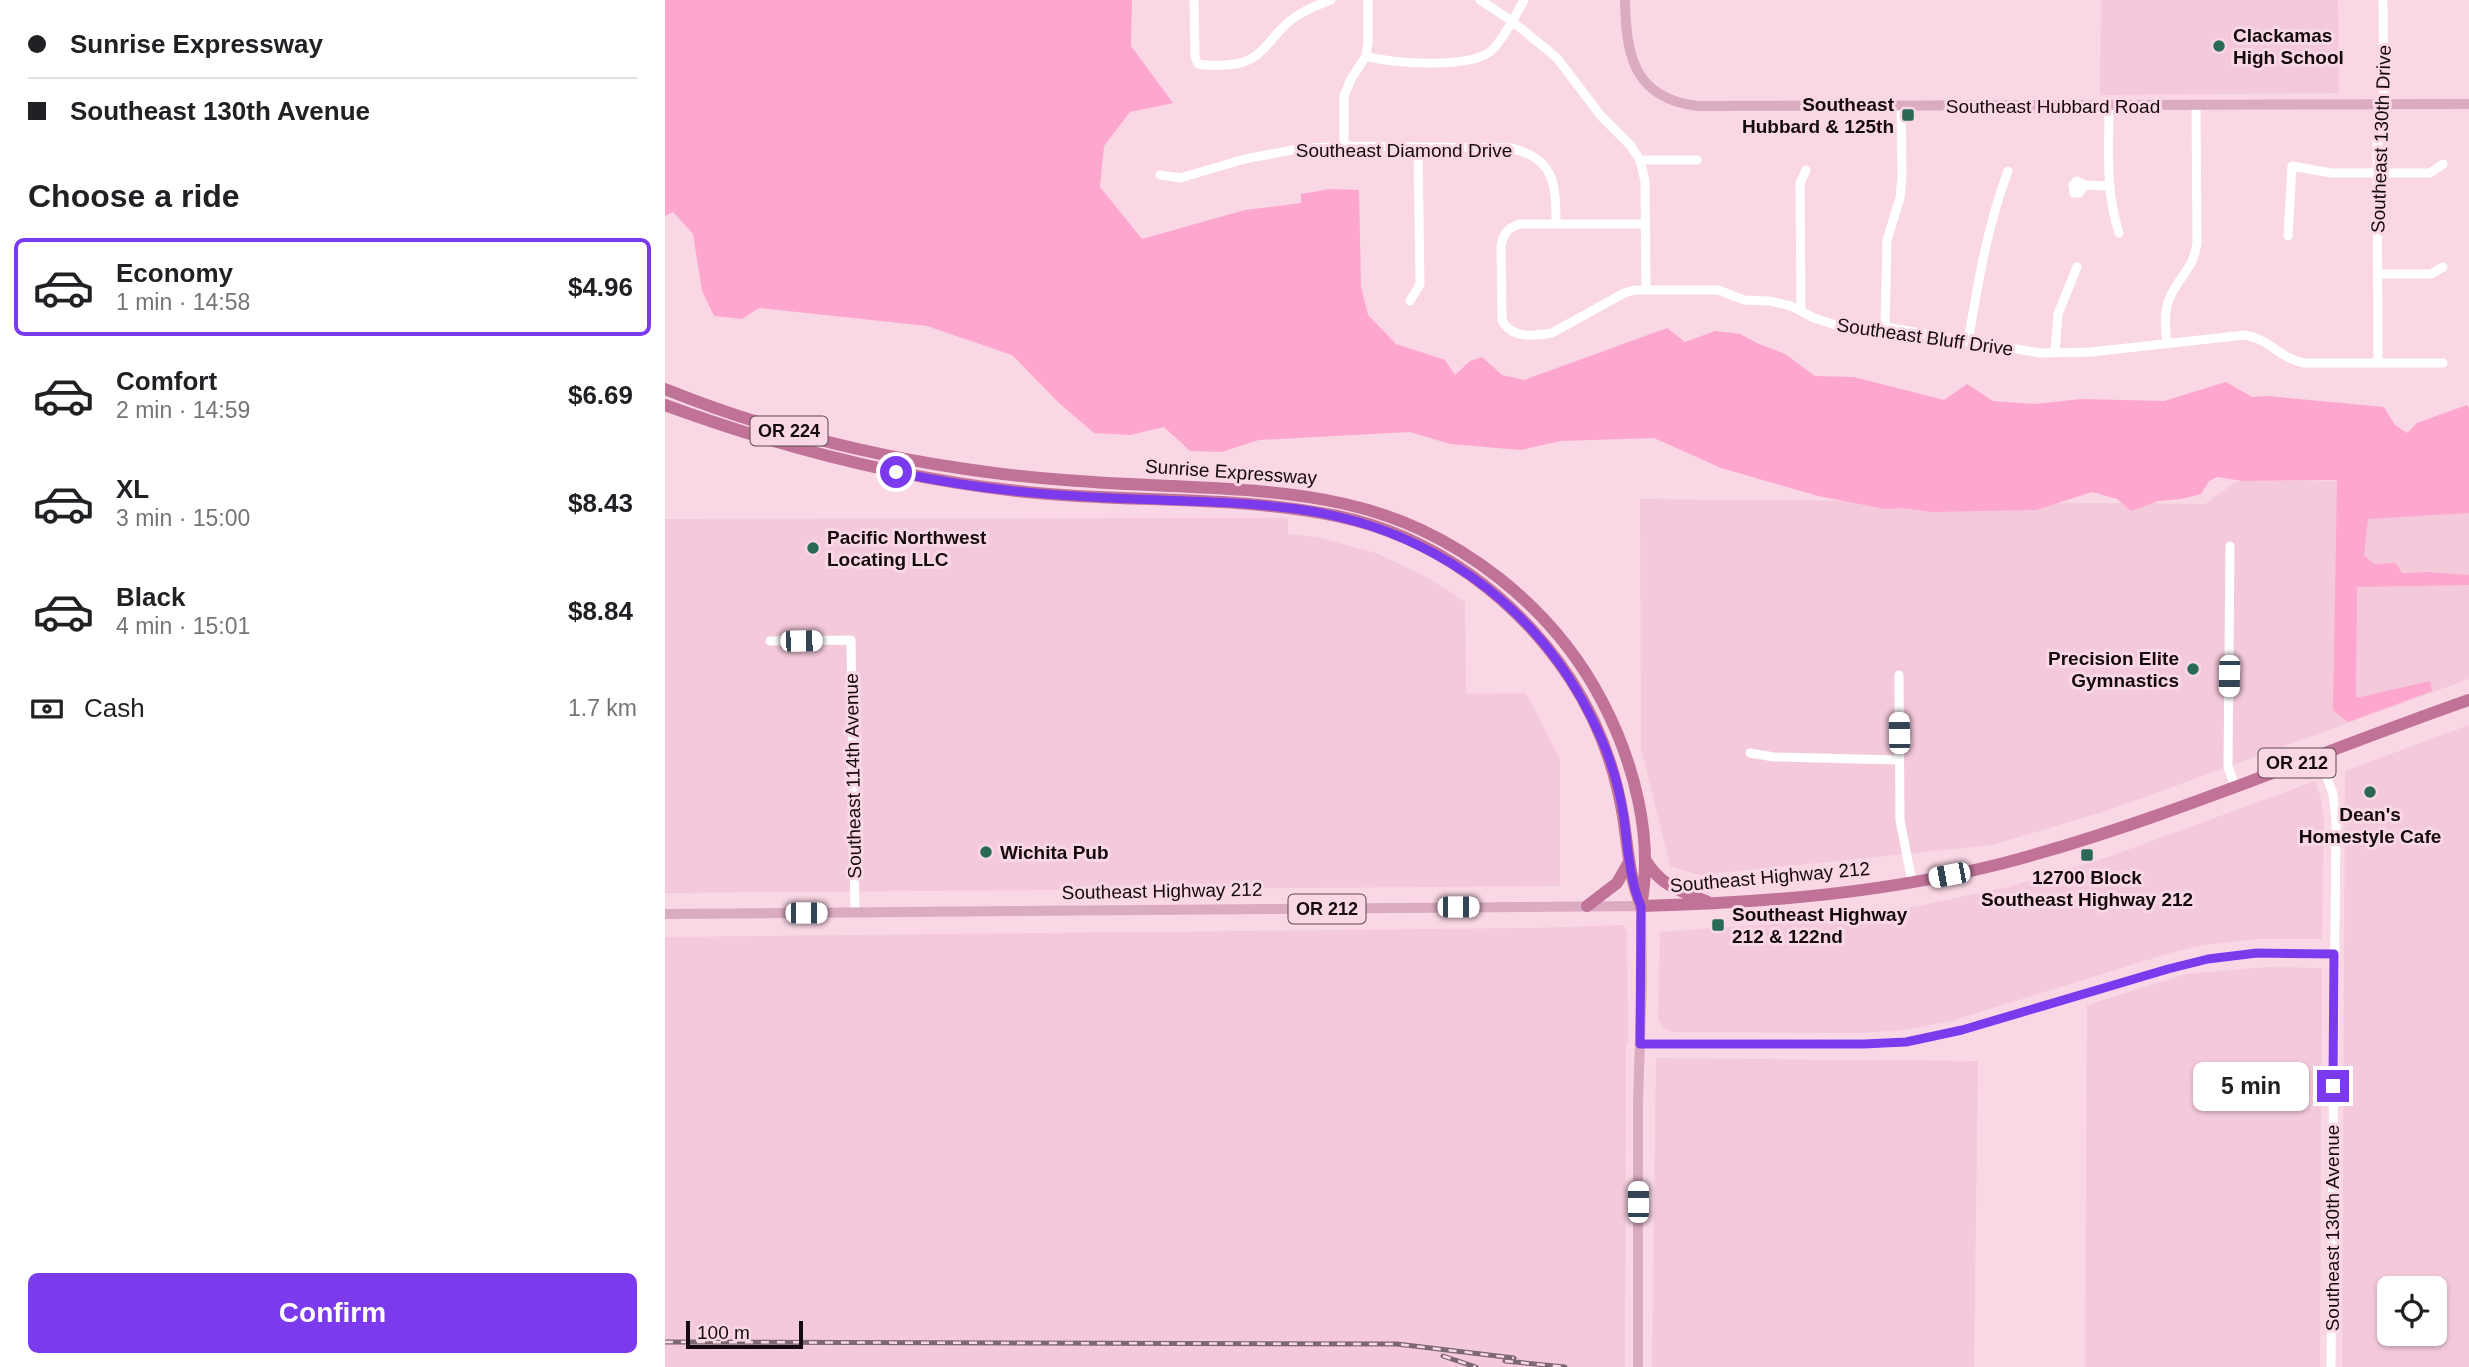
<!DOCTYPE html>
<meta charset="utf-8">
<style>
body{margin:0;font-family:Arial,sans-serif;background:#f6f6f6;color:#202124;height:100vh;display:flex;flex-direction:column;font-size:26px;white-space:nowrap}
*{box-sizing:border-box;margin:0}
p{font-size:23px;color:#757577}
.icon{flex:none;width:38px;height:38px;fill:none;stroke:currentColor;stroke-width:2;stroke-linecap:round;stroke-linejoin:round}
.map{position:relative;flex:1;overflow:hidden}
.drawer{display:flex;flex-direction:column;background:#fff;width:665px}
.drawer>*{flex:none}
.top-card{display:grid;align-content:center;height:154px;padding:0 28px;background:#fff}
.tools{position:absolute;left:1712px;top:1276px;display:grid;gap:14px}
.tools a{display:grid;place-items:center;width:70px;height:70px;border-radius:10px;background:#fff;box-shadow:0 2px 5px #0004;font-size:35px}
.scale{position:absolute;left:21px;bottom:18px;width:117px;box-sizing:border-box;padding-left:7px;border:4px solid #150a0f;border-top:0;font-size:19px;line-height:24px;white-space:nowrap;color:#150a0f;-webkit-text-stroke:5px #fad7e5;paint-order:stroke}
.end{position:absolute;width:32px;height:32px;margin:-16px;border:9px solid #7c3aed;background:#fff;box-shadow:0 0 0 4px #fff}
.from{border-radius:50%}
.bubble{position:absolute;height:49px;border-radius:10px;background:#fff;box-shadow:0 2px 5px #0004;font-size:23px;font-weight:800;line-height:49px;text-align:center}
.car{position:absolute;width:21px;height:42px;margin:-21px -10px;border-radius:9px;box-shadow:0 0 5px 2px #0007;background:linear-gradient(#fff 24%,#345 0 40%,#fff 0 76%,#345 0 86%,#fff 0)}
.top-card b{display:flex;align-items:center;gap:24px;height:66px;font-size:26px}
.top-card b+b{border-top:2px solid #e0e0e0}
.top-card i{width:18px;height:18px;background:#202124}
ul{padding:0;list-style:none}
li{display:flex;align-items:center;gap:21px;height:98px;margin:0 14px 10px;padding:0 14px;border:4px solid transparent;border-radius:10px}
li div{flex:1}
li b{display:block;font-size:26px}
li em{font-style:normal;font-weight:800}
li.selected{border-color:#7c3aed}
li>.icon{width:63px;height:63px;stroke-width:1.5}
h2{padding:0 28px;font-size:32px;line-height:84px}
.pay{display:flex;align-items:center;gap:18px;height:77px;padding:0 28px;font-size:26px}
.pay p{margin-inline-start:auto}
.cta{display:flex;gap:14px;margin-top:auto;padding:14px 28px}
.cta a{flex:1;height:80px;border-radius:10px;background:#7c3aed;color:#fff;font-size:28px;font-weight:800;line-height:80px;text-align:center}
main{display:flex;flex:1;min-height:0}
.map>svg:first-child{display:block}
.built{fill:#f4c9db;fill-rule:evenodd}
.green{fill:#fea7ce}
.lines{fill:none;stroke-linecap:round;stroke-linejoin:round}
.minor{stroke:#fff;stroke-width:9}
.major{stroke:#daabc1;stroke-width:10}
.highway{stroke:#c17397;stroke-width:12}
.rail-casing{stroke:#7d6770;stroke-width:5}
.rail{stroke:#fad7e5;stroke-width:2.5;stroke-dasharray:8;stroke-linecap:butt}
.route{stroke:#7c3aed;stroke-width:9}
.poi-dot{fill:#296956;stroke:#fad7e5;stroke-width:2.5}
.labels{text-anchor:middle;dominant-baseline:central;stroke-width:6;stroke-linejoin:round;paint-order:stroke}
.shield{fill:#fad7e5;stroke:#5a484f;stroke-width:2}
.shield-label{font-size:18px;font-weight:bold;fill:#150a0f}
.poi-label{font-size:19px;font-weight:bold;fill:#150a0f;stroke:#fad7e5;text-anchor:start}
.street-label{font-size:19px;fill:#150a0f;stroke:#fad7e5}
</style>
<main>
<section class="drawer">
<div class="top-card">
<b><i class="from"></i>Sunrise Expressway</b>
<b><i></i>Southeast 130th Avenue</b>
</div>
<h2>Choose a ride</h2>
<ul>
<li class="selected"><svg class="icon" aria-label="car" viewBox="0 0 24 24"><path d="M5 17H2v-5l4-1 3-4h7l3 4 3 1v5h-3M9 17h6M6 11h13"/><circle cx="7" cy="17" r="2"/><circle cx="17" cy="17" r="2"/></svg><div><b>Economy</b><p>1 min · 14:58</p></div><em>$4.96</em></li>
<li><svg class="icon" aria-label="car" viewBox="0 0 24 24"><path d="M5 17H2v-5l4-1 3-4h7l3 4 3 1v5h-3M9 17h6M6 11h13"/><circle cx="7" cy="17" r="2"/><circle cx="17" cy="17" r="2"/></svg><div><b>Comfort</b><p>2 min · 14:59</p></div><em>$6.69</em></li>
<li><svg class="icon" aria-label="car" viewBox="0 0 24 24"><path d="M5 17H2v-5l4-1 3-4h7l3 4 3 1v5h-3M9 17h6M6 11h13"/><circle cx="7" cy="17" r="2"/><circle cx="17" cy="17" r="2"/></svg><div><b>XL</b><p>3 min · 15:00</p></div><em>$8.43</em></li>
<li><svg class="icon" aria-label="car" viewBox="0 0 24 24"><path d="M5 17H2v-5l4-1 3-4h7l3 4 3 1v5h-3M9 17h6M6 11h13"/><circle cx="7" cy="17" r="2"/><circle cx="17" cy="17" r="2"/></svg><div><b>Black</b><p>4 min · 15:01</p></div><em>$8.84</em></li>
</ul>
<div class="pay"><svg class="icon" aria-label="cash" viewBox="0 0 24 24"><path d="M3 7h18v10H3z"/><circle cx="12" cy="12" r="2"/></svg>Cash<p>1.7 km</p></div>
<div class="cta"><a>Confirm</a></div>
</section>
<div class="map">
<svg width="1804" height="1367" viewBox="0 0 1804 1367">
<rect width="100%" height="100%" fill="#fad7e5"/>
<path class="built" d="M1436,0H1673L1674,93L1435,95Z
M1572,481H1672V508H1804V679L1441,811L1327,845L1034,875L1005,866L976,748L975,499L1540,504Z
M623,518V534L651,537L711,553L767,580L800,602L801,694L861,693L895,759V886L0,893V519Z
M1804,725V1367H1677L1680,771ZM1724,1288H1769V1334H1724Z
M1650,781L1656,799L1659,823L1657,939H1594L1538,945L1505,953L1286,1021L1238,1030L1196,1033L1007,1032L1000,1029L993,1020L995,932L1165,920L1253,906L1343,887L1446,856Z
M959,925L962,933L963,1042L961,1047L960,1367H0V937L871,928Z
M1602,967L1657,968L1655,1367H1420L1422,1005L1522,974Z
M991,1058L1313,1061L1309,1367H987Z"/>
<path class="green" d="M0,0H467L466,46L508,103L465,112L439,146L435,187L477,239L580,210L636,203V194L665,189L694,190L696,286L703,315L731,344L780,360L790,375L805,361L817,357L837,375L859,380L1002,328L1020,342L1050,331L1075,334L1092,343L1120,354L1150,376L1189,377L1279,400L1302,384L1328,401L1369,404L1416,399L1499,401L1561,382L1587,397L1603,396L1719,407L1730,425L1742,433L1752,423L1802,405L1804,408V513L1703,519L1699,555L1709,564L1731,563L1737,573L1764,572L1804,575V585L1692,587L1691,698L1765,681L1767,691L1683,722L1668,710L1672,480L1578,481L1552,477L1544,481L1536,494L1516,499L1493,501L1466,511L1452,499L1427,492L1371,510L1267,512L1236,508L1220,509L1153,496L1056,468L989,438L895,441L856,450L785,444L745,432L594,440L556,452L525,451L499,427L465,435L429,433L395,404L347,355L262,326L94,308L77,319L49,316L37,291L28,234L8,212L0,216Z"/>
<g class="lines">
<path class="minor" d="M529,0L530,56L533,64C542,66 551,65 561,65C598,64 601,40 626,20C638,11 652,5 666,0
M815,0L847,21L892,58L936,116L966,146L975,160L980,181L981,289
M701,56C725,64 809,69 827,50C840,37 850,16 859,0
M1444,105C1444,151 1440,189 1454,233
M679,146V96L686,79L701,56L703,42V0
M975,160H1032
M495,175L515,178L580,159L633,149L679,146L845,148C890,158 891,184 891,224
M1420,185L1414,193H1409L1408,185L1412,181L1420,185L1444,186
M980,224H855C843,228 839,232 836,245L837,320C846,339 869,336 887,333L959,293L970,290H1053L1079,300L1105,301L1126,306L1149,318L1180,328L1196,330L1220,327L1375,353L1426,352L1580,335C1604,339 1616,359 1639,363H1778
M1623,236L1627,166L1666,173H1765L1778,164
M1713,274H1766L1778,267
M745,301L755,284L753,147
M1136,311L1135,183L1141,170
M1220,327L1222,240L1235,198L1237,177L1236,106
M1303,342C1313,283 1322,227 1343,171
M1502,343C1500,326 1498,309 1507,293C1518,272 1528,269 1532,243L1531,105
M1390,353L1393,314L1412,267
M1713,363L1712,144L1719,115L1718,0
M1565,546L1563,767L1570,786
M105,641L186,640L190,913
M1234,675L1235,820L1247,882
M1085,753L1109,757L1234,760
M1654,755L1668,794L1671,821L1666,1367
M975,1044H1199L1241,1042L1297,1030L1503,969L1543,959L1592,953L1669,954"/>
<path class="major" d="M960,0C961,54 968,98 1032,106L1804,104
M0,914L976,906L977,979L973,1101V1367"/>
<path class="highway" d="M0,389C94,427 194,453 294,468C364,479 435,483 505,486C633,492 729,496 834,578C876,611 912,653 937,701C969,762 989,838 976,906
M0,405C117,448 237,479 361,492C464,503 570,495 672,516C769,536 852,598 906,680C932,720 950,768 958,816C963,847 964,877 976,905
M981,861C997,887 1016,891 1043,902
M922,906L952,883L964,862
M976,906C1099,903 1220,893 1339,863C1498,821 1649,754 1804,700"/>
<defs>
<path id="rail" d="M0,1342L732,1344L849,1358
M778,1356L811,1367
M840,1361L900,1367"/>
</defs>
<use href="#rail" class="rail-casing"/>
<use href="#rail" class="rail"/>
</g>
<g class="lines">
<path class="route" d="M231,472C295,486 361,494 426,497C494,501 564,500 632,509C759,526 869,601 926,717C942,748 954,783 959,818C963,848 964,878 976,906L975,1044H1199L1241,1042L1297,1030L1503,969L1543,959L1592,953L1669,954L1668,1086"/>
</g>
<g class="poi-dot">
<circle cx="1554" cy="46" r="7"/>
<rect x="1236" y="108" width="14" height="14" rx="3.5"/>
<circle cx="148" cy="548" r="7"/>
<circle cx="1528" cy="669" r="7"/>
<circle cx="1705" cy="792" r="7"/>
<circle cx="321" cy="852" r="7"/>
<rect x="1415" y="848" width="14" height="14" rx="3.5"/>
<rect x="1046" y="918" width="14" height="14" rx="3.5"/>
</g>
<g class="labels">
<g class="shield">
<rect x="85.5" y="416.5" width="77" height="29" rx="5"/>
<rect x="1593.5" y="748.5" width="77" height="29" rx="5"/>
<rect x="623.5" y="894.5" width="77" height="29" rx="5"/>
</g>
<g class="shield-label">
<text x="124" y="431">OR 224</text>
<text x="1632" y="763">OR 212</text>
<text x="662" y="909">OR 212</text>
</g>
<g class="poi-label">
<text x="1568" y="35">Clackamas<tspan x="1568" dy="22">High School</tspan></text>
<text x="1229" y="104" text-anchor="end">Southeast<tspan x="1229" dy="22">Hubbard &amp; 125th</tspan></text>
<text x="162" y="537">Pacific Northwest<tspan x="162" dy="22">Locating LLC</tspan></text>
<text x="1514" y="658" text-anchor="end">Precision Elite<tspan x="1514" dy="22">Gymnastics</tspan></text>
<text x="1705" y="814" text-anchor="middle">Dean's<tspan x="1705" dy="22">Homestyle Cafe</tspan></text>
<text x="335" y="852">Wichita Pub</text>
<text x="1422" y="877" text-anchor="middle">12700 Block<tspan x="1422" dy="22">Southeast Highway 212</tspan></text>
<text x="1067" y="914">Southeast Highway<tspan x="1067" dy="22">212 &amp; 122nd</tspan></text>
</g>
<g class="street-label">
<text x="1388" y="106">Southeast Hubbard Road</text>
<text transform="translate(1716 139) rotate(-88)">Southeast 130th Drive</text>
<text x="739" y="150">Southeast Diamond Drive</text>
<text transform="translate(1260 337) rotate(8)">Southeast Bluff Drive</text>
<text transform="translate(566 472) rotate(4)">Sunrise Expressway</text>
<text transform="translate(188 776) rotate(-91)">Southeast 114th Avenue</text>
<text transform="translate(1105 877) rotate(-5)">Southeast Highway 212</text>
<text transform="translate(497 891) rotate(-1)">Southeast Highway 212</text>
<text transform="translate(1667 1228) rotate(-90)">Southeast 130th Avenue</text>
</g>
</g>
</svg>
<div class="tools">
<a><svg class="icon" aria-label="locate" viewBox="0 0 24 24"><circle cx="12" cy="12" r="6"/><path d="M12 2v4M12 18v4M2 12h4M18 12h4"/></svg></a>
</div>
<div class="scale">100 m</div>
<i class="end from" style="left:231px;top:472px"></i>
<i class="end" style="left:1668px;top:1086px"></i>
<div class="bubble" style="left:1528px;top:1062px;width:116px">5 min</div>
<i class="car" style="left:136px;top:641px;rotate:89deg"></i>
<i class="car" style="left:1564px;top:676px;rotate:181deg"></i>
<i class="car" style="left:1234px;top:733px;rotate:359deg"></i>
<i class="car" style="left:1284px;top:875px;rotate:259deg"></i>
<i class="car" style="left:793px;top:907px;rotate:90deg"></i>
<i class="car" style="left:141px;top:913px;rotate:90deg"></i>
<i class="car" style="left:973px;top:1202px;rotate:0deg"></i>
</div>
</main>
